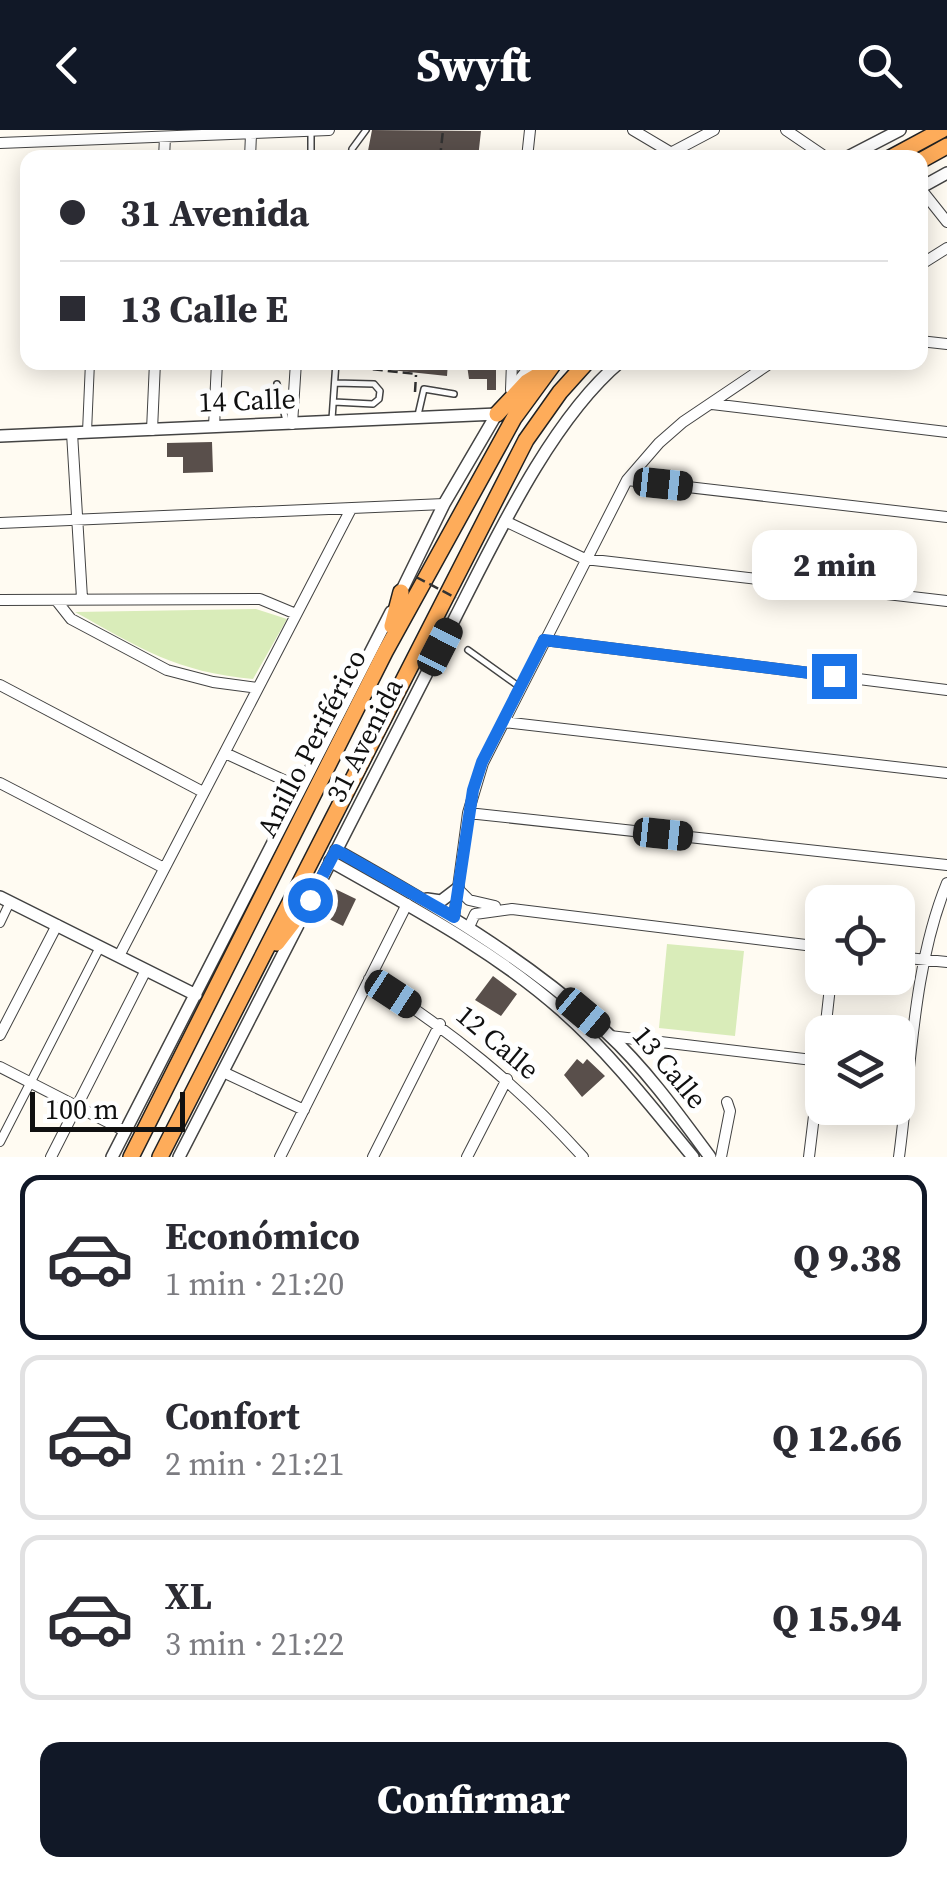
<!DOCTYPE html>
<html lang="es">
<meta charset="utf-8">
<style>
body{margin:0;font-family:"Source Serif 4",serif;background:#f2f2f3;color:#2b2b33;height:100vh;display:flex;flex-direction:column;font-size:38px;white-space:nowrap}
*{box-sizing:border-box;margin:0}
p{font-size:32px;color:#7c7c81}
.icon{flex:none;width:55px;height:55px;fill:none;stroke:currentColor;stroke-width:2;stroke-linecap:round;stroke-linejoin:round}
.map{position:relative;height:1027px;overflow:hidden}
.side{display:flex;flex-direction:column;background:#fff;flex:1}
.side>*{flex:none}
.banner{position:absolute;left:20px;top:20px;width:908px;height:220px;border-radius:20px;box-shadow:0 5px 25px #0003;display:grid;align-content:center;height:220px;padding:0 40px;background:#fff}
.controls{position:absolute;left:805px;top:755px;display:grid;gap:20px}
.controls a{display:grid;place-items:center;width:110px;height:110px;border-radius:20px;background:#fff;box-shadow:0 5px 25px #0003;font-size:50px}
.scale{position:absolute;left:30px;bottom:25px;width:155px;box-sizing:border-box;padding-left:10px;border:5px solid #101010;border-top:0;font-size:28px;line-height:35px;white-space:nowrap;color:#101010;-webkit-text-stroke:8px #fff;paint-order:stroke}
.end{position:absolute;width:45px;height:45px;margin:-22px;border:12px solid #1a73e8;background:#fff;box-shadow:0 0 0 5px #fff}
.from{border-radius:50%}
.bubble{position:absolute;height:70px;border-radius:20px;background:#fff;box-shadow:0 5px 25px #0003;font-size:32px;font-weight:800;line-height:70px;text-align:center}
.car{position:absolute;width:30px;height:60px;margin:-30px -15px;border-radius:12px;box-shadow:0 0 8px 2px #0007;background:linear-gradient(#222 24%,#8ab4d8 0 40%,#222 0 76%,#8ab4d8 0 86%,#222 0)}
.banner b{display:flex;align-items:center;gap:35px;height:95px;font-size:38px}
.banner b+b{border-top:2px solid #e1e1e2}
.banner i{width:25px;height:25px;background:#2b2b33}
ul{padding:18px 0 0;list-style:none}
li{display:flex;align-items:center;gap:30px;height:165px;margin:0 20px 15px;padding:0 20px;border:5px solid #e1e1e2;border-radius:20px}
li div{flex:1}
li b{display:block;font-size:38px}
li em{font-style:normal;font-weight:800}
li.on{border-color:#111827}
li>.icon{width:90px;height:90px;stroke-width:1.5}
.primary-button{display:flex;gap:20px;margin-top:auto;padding:20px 40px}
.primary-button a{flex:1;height:115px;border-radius:20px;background:#111827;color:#fff;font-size:40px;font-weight:800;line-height:115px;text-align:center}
header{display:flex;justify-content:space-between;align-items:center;height:130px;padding:0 40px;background:#111827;color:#fff;font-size:45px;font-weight:800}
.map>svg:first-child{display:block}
.green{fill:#d9ecb9}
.building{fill:#594f4b}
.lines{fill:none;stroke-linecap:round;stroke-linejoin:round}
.service-casing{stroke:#434343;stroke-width:8}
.pedestrian-casing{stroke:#434343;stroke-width:10}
.minor-casing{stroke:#434343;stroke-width:12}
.tertiary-casing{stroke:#434343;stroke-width:14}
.trunk-casing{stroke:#212121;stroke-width:18}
.path{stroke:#323232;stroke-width:2.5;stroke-dasharray:10 5;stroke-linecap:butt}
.service{stroke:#fff;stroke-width:5}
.pedestrian{stroke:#fff;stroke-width:8}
.minor{stroke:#fff;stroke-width:10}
.tertiary{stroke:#fff;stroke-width:11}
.trunk{stroke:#feac5a;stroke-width:15}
.path-bridge{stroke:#323232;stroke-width:2.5;stroke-dasharray:10 5;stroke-linecap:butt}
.route{stroke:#1a73e8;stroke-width:12}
.labels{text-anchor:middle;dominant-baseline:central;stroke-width:10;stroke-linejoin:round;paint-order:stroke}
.street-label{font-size:28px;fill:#101010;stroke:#fff}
</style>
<header><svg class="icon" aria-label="back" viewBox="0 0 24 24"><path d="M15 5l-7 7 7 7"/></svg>Swyft<svg class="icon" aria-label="search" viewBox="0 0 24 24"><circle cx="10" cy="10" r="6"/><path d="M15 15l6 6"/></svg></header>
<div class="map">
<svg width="947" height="1027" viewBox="0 0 947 1027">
<rect width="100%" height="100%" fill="#fffbf2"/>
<path class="green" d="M256,479L287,489L253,549C176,542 140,518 75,482Z
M667,814L744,821L735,906L659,898Z"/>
<path class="building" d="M372,0L481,1L478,28L367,26Z
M373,232H448L447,246L372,238Z
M471,232H496V260H487V249H469L467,235Z
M212,312L213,342L183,343V327H167V313Z
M329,756L356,769L343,796L317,783Z
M493,846L517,864L501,886L475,870Z
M577,929L583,934L587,929L605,946L582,967L564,945Z"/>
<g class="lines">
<defs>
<path id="service" d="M311,1V28
M351,28L352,19L366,0
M277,254L286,291
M334,272L373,274L379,269L380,261L374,254L335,253
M418,285L424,259L454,264
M332,289L336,232
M468,520L521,558"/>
<path id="pedestrian" d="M87,302L90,232
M0,793L10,772
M0,1012L100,817"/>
<path id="minor" d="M633,0L670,22
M786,0L827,28
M0,13L329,0
M164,28L165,7
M250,28L251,4
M527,28L530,0
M661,28L714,0
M920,58L947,92
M920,135L947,118
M920,211L947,214
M511,260L512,232
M712,274L947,302
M292,294L296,232
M214,297L217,232
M152,300L155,232
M72,303L82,468
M627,350L947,387
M505,391L585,429L947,471
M0,393L444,374
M0,470L260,469L296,484
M56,470L71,489L167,540L213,552L258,558
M544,510L947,560
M0,555L203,662
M504,592L947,643
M225,623L290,653
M0,653L164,738
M468,683L947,735
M458,759L469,770L495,776
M454,787L468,683L483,633L627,350L659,313L683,292L772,232
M469,797L475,784L512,779L822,817
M119,826L351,379
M898,827L947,832
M369,849C451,901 518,955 583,1027
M825,902L831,848
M0,905L57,795
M610,906L821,931
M0,937L125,1001
M223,942L304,980
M51,1027L146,840
M280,1027L407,774
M373,1027L440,894
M467,1027L507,949
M721,1027L730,981L727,972
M809,1027L822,920
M899,1027C911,938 913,836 947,753"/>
<path id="tertiary" d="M846,28L900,0
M920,58L947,43
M515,256L534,232
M0,306L497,284
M399,466L444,374L499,280
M336,720C432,774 526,828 607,903C646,939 679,985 710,1027
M330,731C409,776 492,819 561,880C610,923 651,976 693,1027
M0,767L196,865
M427,769L441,771L458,758
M309,774C357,678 406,583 455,488C496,408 551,290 620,232
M112,1027L391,482
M179,1027L298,795"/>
<path id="trunk" d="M890,28L942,0
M920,31L947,16
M497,284L527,252L542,243
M392,496L401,462
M277,813L310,770
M131,1027L385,522L514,288L555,232
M160,1027L526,310L560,262L587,232"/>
</defs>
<use href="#service" class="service-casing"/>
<use href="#pedestrian" class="pedestrian-casing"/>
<use href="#minor" class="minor-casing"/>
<use href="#tertiary" class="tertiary-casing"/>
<use href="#trunk" class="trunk-casing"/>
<path class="path" d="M440,28L443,0
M343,236L416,244
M415,262L416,245"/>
<use href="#service" class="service"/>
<use href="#pedestrian" class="pedestrian"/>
<use href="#minor" class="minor"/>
<use href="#tertiary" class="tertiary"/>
<use href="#trunk" class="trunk"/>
<path class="path-bridge" d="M416,447L456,468"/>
</g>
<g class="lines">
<path class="route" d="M310,770L336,720L454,787L473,660L482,632L544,510L834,546"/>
</g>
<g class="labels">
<g class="street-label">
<text transform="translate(247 270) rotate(-2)">14 Calle</text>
<text transform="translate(364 610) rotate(-63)">31 Avenida</text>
<text transform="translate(311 613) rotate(-63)">Anillo Periférico</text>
<text transform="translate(498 912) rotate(40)">12 Calle</text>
<text transform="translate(670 937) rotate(50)">13 Calle</text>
</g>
</g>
</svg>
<div class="controls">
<a><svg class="icon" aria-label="locate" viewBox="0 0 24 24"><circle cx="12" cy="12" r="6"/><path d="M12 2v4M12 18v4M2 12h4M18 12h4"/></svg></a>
<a><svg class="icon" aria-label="layers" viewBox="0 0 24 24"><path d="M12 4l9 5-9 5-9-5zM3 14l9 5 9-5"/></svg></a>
</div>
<div class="scale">100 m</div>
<i class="end from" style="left:310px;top:770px"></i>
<i class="end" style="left:834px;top:546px"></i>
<div class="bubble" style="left:752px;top:400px;width:165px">2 min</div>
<i class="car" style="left:663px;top:354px;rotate:96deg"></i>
<i class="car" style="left:440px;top:517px;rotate:27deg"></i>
<i class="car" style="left:663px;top:704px;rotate:96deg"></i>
<i class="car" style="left:393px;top:864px;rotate:123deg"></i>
<i class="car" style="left:583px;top:883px;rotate:130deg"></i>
<div class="banner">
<b><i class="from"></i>31 Avenida</b>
<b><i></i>13 Calle E</b>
</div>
</div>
<section class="side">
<ul>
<li class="on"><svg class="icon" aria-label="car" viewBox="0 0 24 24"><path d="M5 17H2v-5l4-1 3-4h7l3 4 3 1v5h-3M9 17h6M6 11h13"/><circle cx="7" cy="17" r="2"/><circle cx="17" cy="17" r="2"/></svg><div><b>Económico</b><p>1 min · 21:20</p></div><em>Q 9.38</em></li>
<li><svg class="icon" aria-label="car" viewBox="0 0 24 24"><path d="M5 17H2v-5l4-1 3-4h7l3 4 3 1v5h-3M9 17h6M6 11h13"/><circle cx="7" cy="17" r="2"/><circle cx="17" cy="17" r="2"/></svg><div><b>Confort</b><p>2 min · 21:21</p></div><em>Q 12.66</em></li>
<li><svg class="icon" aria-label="car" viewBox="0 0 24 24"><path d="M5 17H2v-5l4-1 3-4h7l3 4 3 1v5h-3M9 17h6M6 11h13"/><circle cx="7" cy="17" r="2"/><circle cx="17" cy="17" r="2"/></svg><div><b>XL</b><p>3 min · 21:22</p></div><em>Q 15.94</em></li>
</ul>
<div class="primary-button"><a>Confirmar</a></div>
</section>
